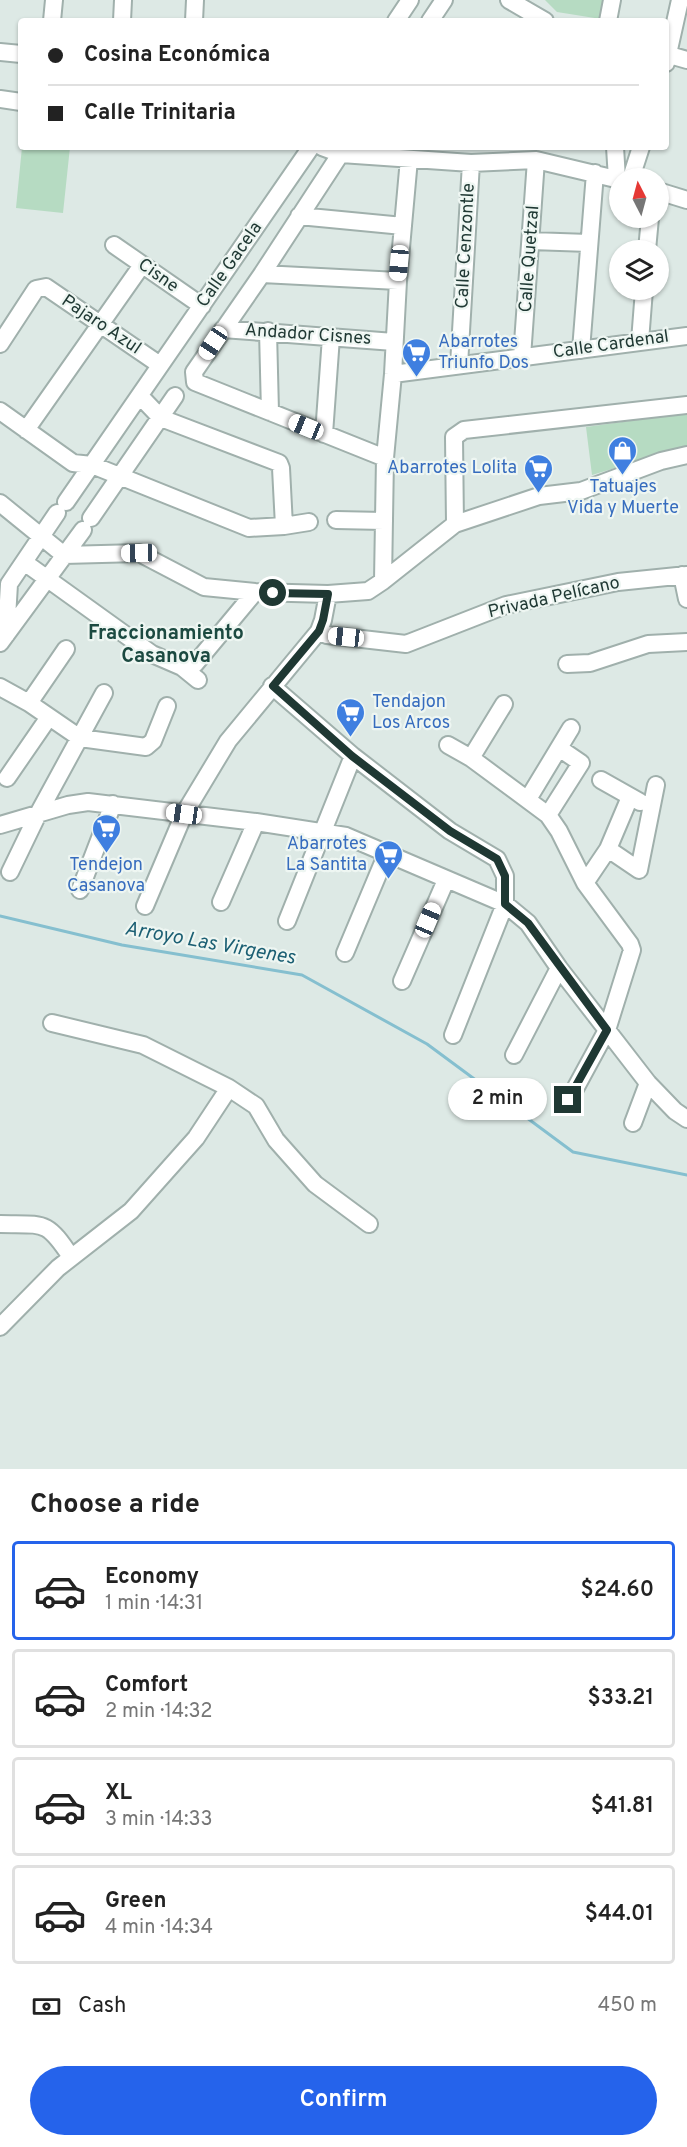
<!DOCTYPE html>
<meta charset="utf-8">
<style>
body{margin:0;font-family:Overpass,sans-serif;background:#f2f2f2;color:#222;height:100vh;display:flex;flex-direction:column;font-size:22px;white-space:nowrap}
*{box-sizing:border-box;margin:0}
p{font-size:20px;color:#767676}
.icon{flex:none;width:33px;height:33px;fill:none;stroke:currentColor;stroke-width:2;stroke-linecap:round;stroke-linejoin:round}
.map{position:relative;height:1469px;overflow:hidden}
.side{display:flex;flex-direction:column;background:#fff;flex:1}
.side>*{flex:none}
.guide{position:absolute;left:18px;top:18px;width:651px;height:132px;border-radius:6px;box-shadow:0 2px 4px #0004;display:grid;align-content:center;height:132px;padding:0 30px;background:#fff}
.needle{width:39px;rotate:354deg}
.controls{position:absolute;left:609px;top:168px;display:grid;gap:12px}
.controls a{display:grid;place-items:center;width:60px;height:60px;border-radius:50%;background:#fff;box-shadow:0 2px 4px #0004;font-size:30px}
.end{position:absolute;width:27px;height:27px;margin:-14px;border:8px solid #1f3833;background:#fff;box-shadow:0 0 0 3px #fff}
.from{border-radius:50%}
.bubble{position:absolute;height:42px;border-radius:21px;background:#fff;box-shadow:0 2px 4px #0004;font-size:20px;font-weight:600;line-height:42px;text-align:center}
.car{position:absolute;width:18px;height:36px;margin:-18px -9px;border-radius:8px;box-shadow:0 0 4px 2px #0007;background:linear-gradient(#fff 24%,#345 0 40%,#fff 0 76%,#345 0 86%,#fff 0)}
.guide b{display:flex;align-items:center;gap:21px;height:57px;font-size:22px}
.guide b+b{border-top:2px solid #e0e0e0}
.guide i{width:15px;height:15px;background:#222}
ul{padding:0;list-style:none}
li{display:flex;align-items:center;gap:18px;height:99px;margin:0 12px 9px;padding:0 18px;border:3px solid #e0e0e0;border-radius:6px}
li div{flex:1}
li b{display:block;font-size:22px}
li em{font-style:normal;font-weight:600}
li.current{border-color:#2563eb}
li>.icon{width:54px;height:54px;stroke-width:1.5}
h2{padding:0 30px;font-size:27px;line-height:72px}
.pay{display:flex;align-items:center;gap:15px;height:66px;padding:0 30px;font-size:22px}
.pay p{margin-inline-start:auto}
.primary-button{display:flex;gap:12px;margin-top:auto;padding:12px 30px}
.primary-button a{flex:1;height:69px;border-radius:36px;background:#2563eb;color:#fff;font-size:24px;font-weight:600;line-height:69px;text-align:center}
.map>svg:first-child{display:block}
.green{fill:#b6dbc2}
.lines{fill:none;stroke-linecap:round;stroke-linejoin:round}
.stream{stroke:#85bfcf;stroke-width:3}
.minor-casing{stroke:#a0b0ac;stroke-width:20}
.minor{stroke:#fff;stroke-width:16}
.route{stroke:#1f3833;stroke-width:8}
.labels{text-anchor:middle;dominant-baseline:central;stroke-width:4.5;stroke-linejoin:round;paint-order:stroke}
.street-label{font-size:18px;fill:#1f3833;stroke:#eef6f2}
.shop-label{font-size:18px;fill:#366cbe;stroke:#eef6f2;text-anchor:start}
.neighbourhood-label{font-size:20px;font-weight:bold;fill:#1c4a41;stroke:#eef6f2}
.water-label{font-size:20px;font-style:italic;fill:#1b5f73;stroke:#eef6f2}
</style>
<div class="map">
<svg width="687" height="1469" viewBox="0 0 687 1469">
<rect width="100%" height="100%" fill="#dde9e5"/>
<path class="green" d="M545,0H604L601,19L557,12Z
M22,147H70L63,213L16,208Z
M687,413V446L592,475L586,427Z"/>
<g class="lines">
<path class="stream" d="M0,916L122,945L302,975L427,1044L573,1152L687,1175"/>
<defs>
<path id="minor" d="M509,0L545,21
M52,21L54,0
M122,21L123,0
M194,21L195,0
M396,21L410,0
M430,21L444,0
M608,21L612,0
M0,52L21,54
M666,54L687,60
M666,63L680,0
M0,99L21,102
M322,147L341,154L471,163L536,160L620,180
M345,147L262,274L194,372L195,382L385,458
M615,147L617,179
M631,178L641,147
M658,191L687,200
M299,216L403,226
M531,241L589,243
M114,245L202,306
M647,250L650,218
M262,274L398,281
M223,329L394,342
M268,331L270,412
M640,341L644,290
M0,344L36,289L46,287L160,365
M581,350L595,173
M522,357L536,160
M459,365L471,163
M393,374L687,336
M140,396L161,418L279,463L281,468L284,526
M0,411L73,463L92,465L249,528L284,526L309,522
M26,430L142,265
M324,434L331,337
M66,502L311,147
M0,503L64,555L139,553L204,587L255,592L328,594L368,591L383,581L455,524L539,496L581,491L661,461L687,455
M91,518L175,396
M336,520L384,521
M455,524L454,437L464,430L687,405
M24,562L152,654L182,667L198,680
M682,575L687,599
M383,581L385,458L393,374L398,281L409,159
M319,631L327,635L406,644L506,605L618,582L687,575
M6,635L9,584L57,513
M0,643L83,530
M567,664L590,663L648,644L687,642
M182,667L195,664L255,592
M272,686L353,756L450,831L497,859L505,876V904L453,1035
M0,687L29,703L80,738L146,747L153,741L167,706
M29,703L66,649
M448,745L471,758L548,815L559,831L585,883L630,944L632,950L607,1030L569,1100
M471,758L504,704
M7,778L49,717
M601,780L640,802
M528,799L571,728
M548,815L581,763L559,748
M0,825L68,805L88,802L256,822L346,836L505,904L528,923L559,968L648,1083L675,1111L687,1119
M608,849L639,870L656,785
M10,872L38,814L104,693
M585,883L608,849L630,797
M80,890L113,804
M221,902L256,822
M145,906L184,814L228,741L319,631L323,620L328,594
M287,921L353,756
M345,953L387,853
M402,981L446,880
M52,1023L143,1045L229,1088
M514,1055L559,968
M633,1123L648,1083
M0,1224C44,1225 46,1219 71,1257
M0,1327L58,1268L131,1211L196,1138L229,1088L256,1106L276,1140L315,1184L369,1224"/>
</defs>
<use href="#minor" class="minor-casing"/>
<use href="#minor" class="minor"/>
</g>
<g class="lines">
<path class="route" d="M273,593L328,594L323,620L319,631L273,686L352,756L450,831L497,859L505,876V904L528,923L607,1030L568,1100"/>
</g>
<defs>
<symbol id="supermarket-pin" viewBox="-11 -11 22 30"><path d="M0 17L-7.5 6A9.5 9.5 0 1 1 7.5 6Z" fill="#3f7fe0" stroke="#eef6f2"/><path d="M-6-5.5h2.5l.6 2H6L4.5 2H-2.5L-4.4-4H-6ZM-1.5 3.2a1.3 1.3 0 1 0 .1 0ZM3 3.2a1.3 1.3 0 1 0 .1 0Z" fill="#fff"/></symbol>
<symbol id="shop-pin" viewBox="-11 -11 22 30"><path d="M0 17L-7.5 6A9.5 9.5 0 1 1 7.5 6Z" fill="#3f7fe0" stroke="#eef6f2"/><path d="M-5-2.5h2.3a2.7 3.5 0 0 1 5.4 0H5L5.5 6h-11ZM-1.5-2.5h3a1.5 2.3 0 0 0-3 0Z" fill="#fff"/></symbol>
</defs>
<g fill-rule="evenodd">
<use href="#supermarket-pin" x="400" y="336" width="33" height="45"/>
<use href="#shop-pin" x="606" y="434" width="33" height="45"/>
<use href="#supermarket-pin" x="522" y="452" width="33" height="45"/>
<use href="#supermarket-pin" x="334" y="696" width="33" height="45"/>
<use href="#supermarket-pin" x="90" y="812" width="33" height="45"/>
<use href="#supermarket-pin" x="372" y="838" width="33" height="45"/>
</g>
<g class="labels">
<g class="street-label">
<text transform="translate(466 246) rotate(-87)">Calle Cenzontle</text>
<text transform="translate(530 259) rotate(-86)">Calle Quetzal</text>
<text transform="translate(230 265) rotate(-55)">Calle Gacela</text>
<text transform="translate(158 276) rotate(35)">Cisne</text>
<text transform="translate(101 325) rotate(34)">Pajaro Azul</text>
<text transform="translate(308 335) rotate(4)">Andador Cisnes</text>
<text transform="translate(611 345) rotate(-8)">Calle Cardenal</text>
<text transform="translate(554 598) rotate(-13)">Privada Pelícano</text>
</g>
<g class="shop-label">
<text x="438" y="342">Abarrotes<tspan x="438" dy="21">Triunfo Dos</tspan></text>
<text x="517" y="468" text-anchor="end">Abarrotes Lolita</text>
<text x="623" y="487" text-anchor="middle">Tatuajes<tspan x="623" dy="21">Vida y Muerte</tspan></text>
<text x="372" y="702">Tendajon<tspan x="372" dy="21">Los Arcos</tspan></text>
<text x="367" y="844" text-anchor="end">Abarrotes<tspan x="367" dy="21">La Santita</tspan></text>
<text x="106" y="865" text-anchor="middle">Tendejon<tspan x="106" dy="21">Casanova</tspan></text>
</g>
<g class="neighbourhood-label">
<text x="166" y="634">Fraccionamiento<tspan x="166" dy="23">Casanova</tspan></text>
</g>
<g class="water-label">
<text transform="translate(210 944) rotate(10)">Arroyo Las Virgenes</text>
</g>
</g>
</svg>
<div class="controls">
<a><svg class="needle" viewBox="-14 -14 28 28"><path d="M0-13l5 13h-10z" fill="#e53935"/><path d="M0 13l5-13h-10z" fill="#767676"/></svg></a>
<a><svg class="icon" aria-label="layers" viewBox="0 0 24 24"><path d="M12 4l9 5-9 5-9-5zM3 14l9 5 9-5"/></svg></a>
</div>
<i class="end from" style="left:273px;top:593px"></i>
<i class="end" style="left:568px;top:1100px"></i>
<div class="bubble" style="left:448px;top:1078px;width:99px">2 min</div>
<i class="car" style="left:399px;top:263px;rotate:185deg"></i>
<i class="car" style="left:213px;top:343px;rotate:214deg"></i>
<i class="car" style="left:306px;top:427px;rotate:292deg"></i>
<i class="car" style="left:139px;top:553px;rotate:269deg"></i>
<i class="car" style="left:346px;top:637px;rotate:276deg"></i>
<i class="car" style="left:184px;top:814px;rotate:278deg"></i>
<i class="car" style="left:428px;top:920px;rotate:23deg"></i>
<div class="guide">
<b><i class="from"></i>Cosina Económica</b>
<b><i></i>Calle Trinitaria</b>
</div>
</div>
<section class="side">
<h2>Choose a ride</h2>
<ul>
<li class="current"><svg class="icon" aria-label="car" viewBox="0 0 24 24"><path d="M5 17H2v-5l4-1 3-4h7l3 4 3 1v5h-3M9 17h6M6 11h13"/><circle cx="7" cy="17" r="2"/><circle cx="17" cy="17" r="2"/></svg><div><b>Economy</b><p>1 min · 14:31</p></div><em>$24.60</em></li>
<li><svg class="icon" aria-label="car" viewBox="0 0 24 24"><path d="M5 17H2v-5l4-1 3-4h7l3 4 3 1v5h-3M9 17h6M6 11h13"/><circle cx="7" cy="17" r="2"/><circle cx="17" cy="17" r="2"/></svg><div><b>Comfort</b><p>2 min · 14:32</p></div><em>$33.21</em></li>
<li><svg class="icon" aria-label="car" viewBox="0 0 24 24"><path d="M5 17H2v-5l4-1 3-4h7l3 4 3 1v5h-3M9 17h6M6 11h13"/><circle cx="7" cy="17" r="2"/><circle cx="17" cy="17" r="2"/></svg><div><b>XL</b><p>3 min · 14:33</p></div><em>$41.81</em></li>
<li><svg class="icon" aria-label="car" viewBox="0 0 24 24"><path d="M5 17H2v-5l4-1 3-4h7l3 4 3 1v5h-3M9 17h6M6 11h13"/><circle cx="7" cy="17" r="2"/><circle cx="17" cy="17" r="2"/></svg><div><b>Green</b><p>4 min · 14:34</p></div><em>$44.01</em></li>
</ul>
<div class="pay"><svg class="icon" aria-label="cash" viewBox="0 0 24 24"><path d="M3 7h18v10H3z"/><circle cx="12" cy="12" r="2"/></svg>Cash<p>450 m</p></div>
<div class="primary-button"><a>Confirm</a></div>
</section>
